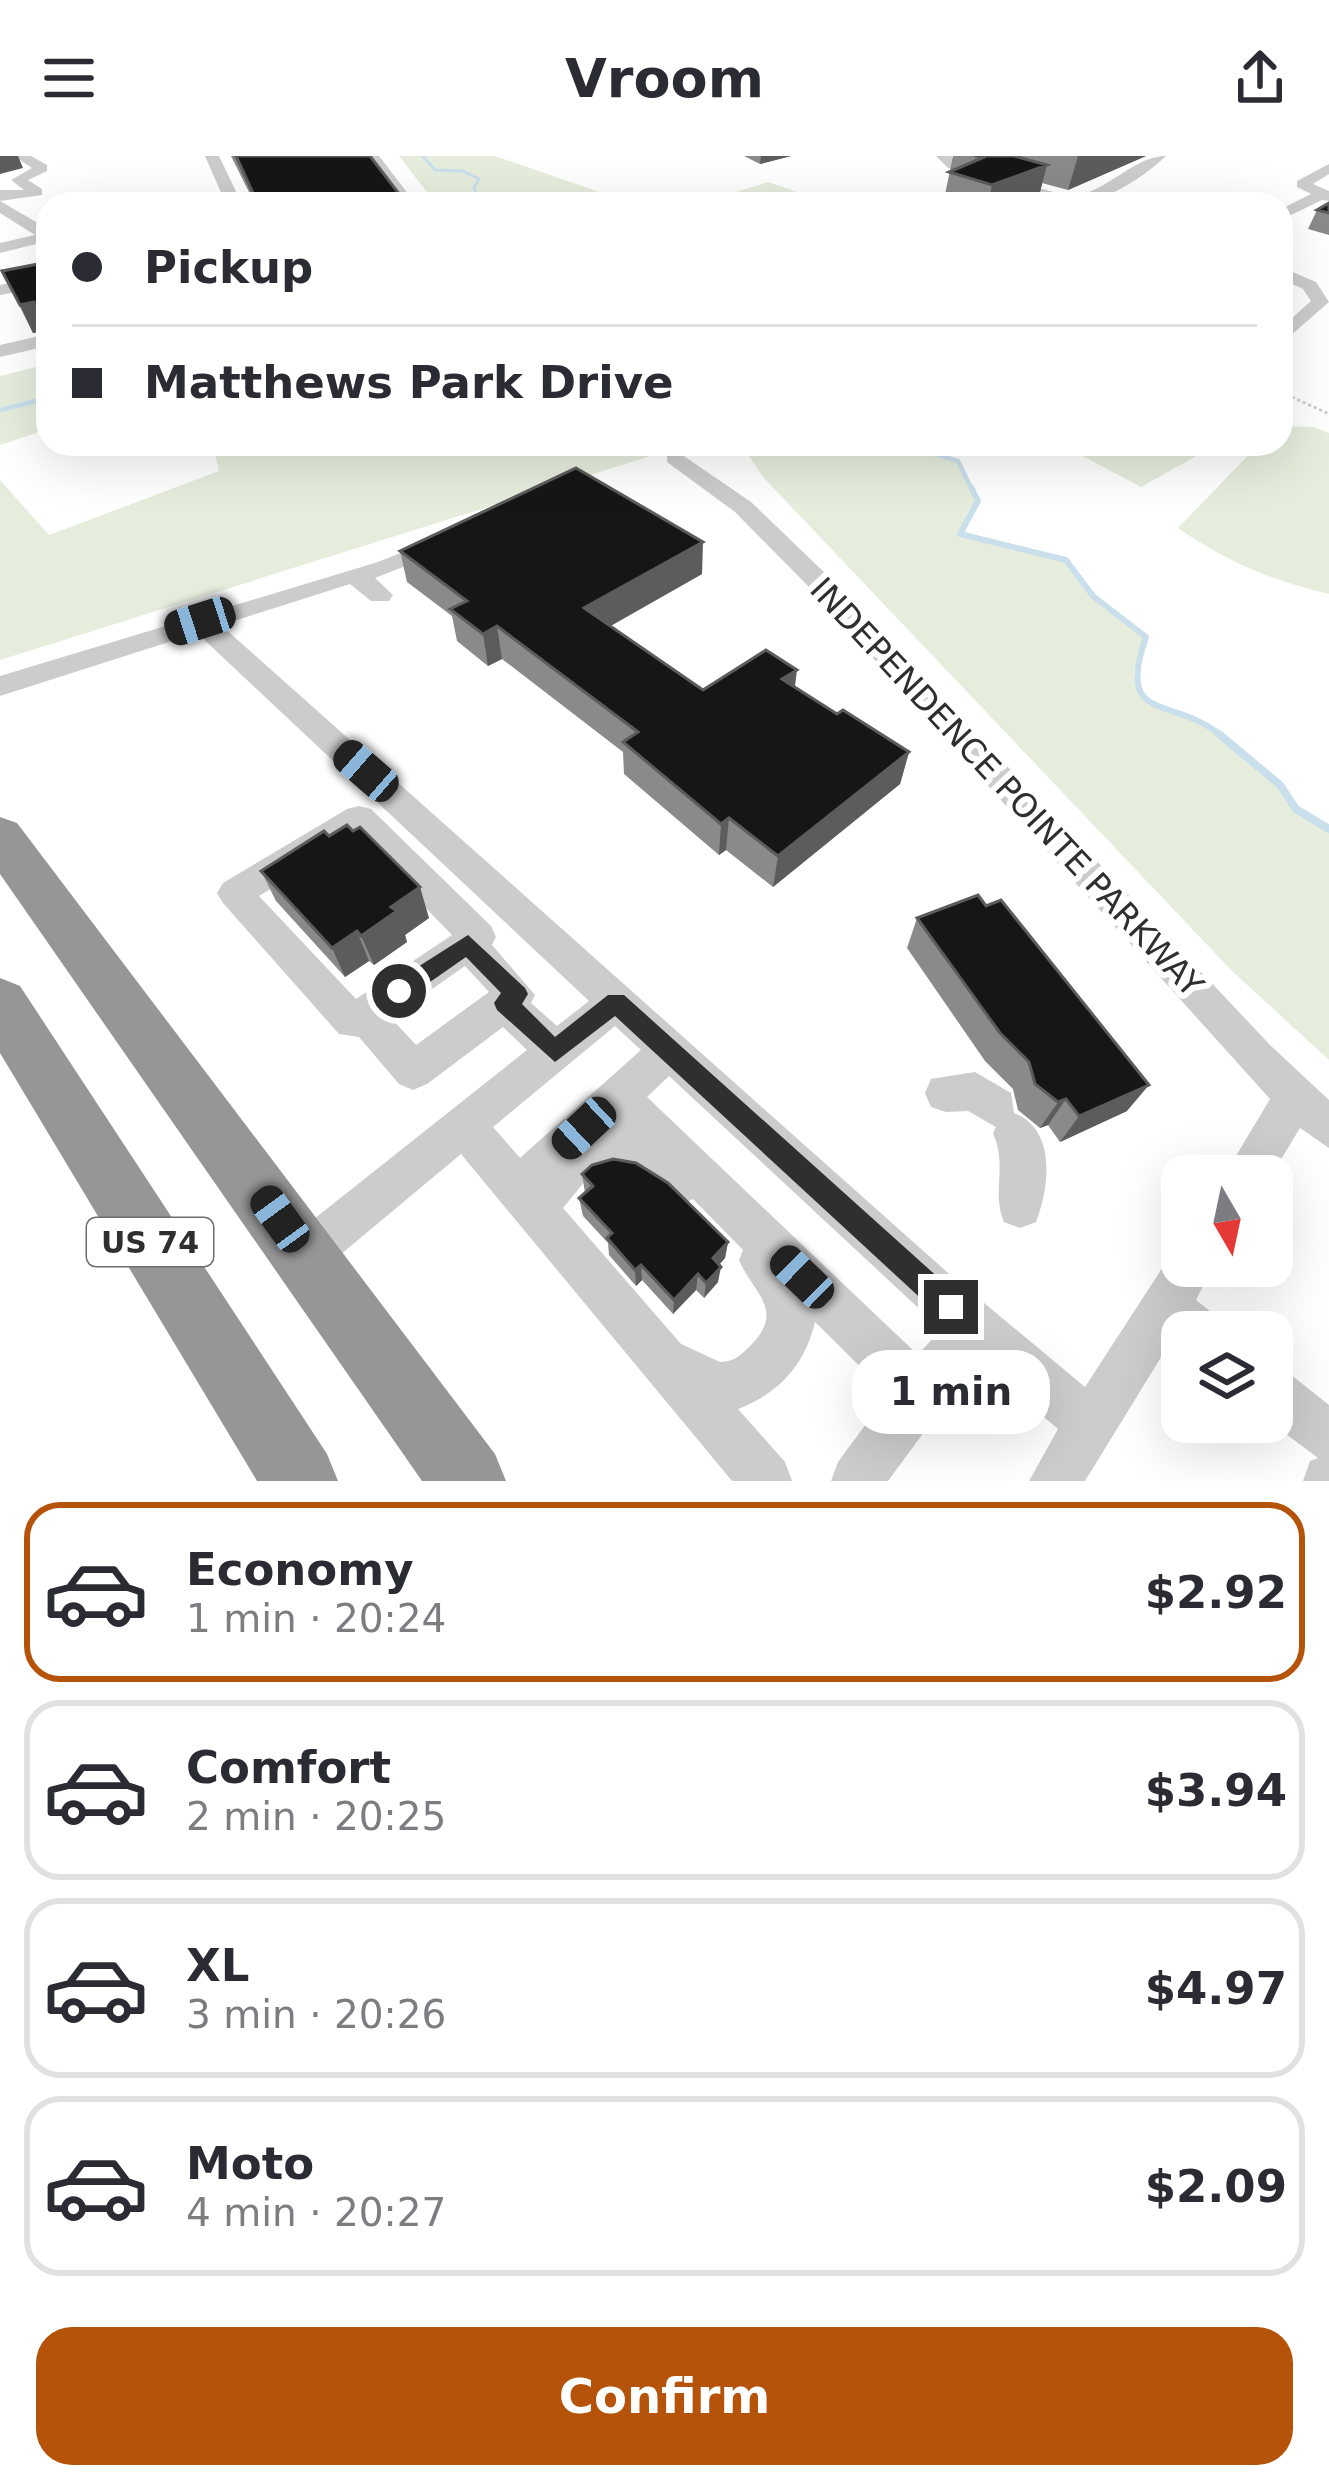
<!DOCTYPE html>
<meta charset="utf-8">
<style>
body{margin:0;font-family:"DejaVu Sans",sans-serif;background:#f7f7f7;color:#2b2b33;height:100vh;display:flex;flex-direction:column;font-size:45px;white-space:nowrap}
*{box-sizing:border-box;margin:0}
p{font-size:39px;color:#7c7c81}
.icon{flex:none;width:66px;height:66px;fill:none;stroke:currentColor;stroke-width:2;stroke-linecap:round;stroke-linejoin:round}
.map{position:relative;height:1325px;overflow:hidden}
.side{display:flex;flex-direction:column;background:#fff;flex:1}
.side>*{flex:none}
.guide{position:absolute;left:36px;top:36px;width:1257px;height:264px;border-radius:36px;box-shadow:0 12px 48px #0002;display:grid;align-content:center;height:264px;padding:0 36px;background:#fff}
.needle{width:78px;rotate:171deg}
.controls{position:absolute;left:1161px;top:999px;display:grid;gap:24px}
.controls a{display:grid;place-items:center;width:132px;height:132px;border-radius:24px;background:#fff;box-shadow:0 12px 48px #0002;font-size:60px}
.end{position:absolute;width:54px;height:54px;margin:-27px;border:15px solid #2f2f2f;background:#fff;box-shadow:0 0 0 6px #fff}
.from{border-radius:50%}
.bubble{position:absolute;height:84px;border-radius:36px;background:#fff;box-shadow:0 12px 48px #0002;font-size:39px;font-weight:700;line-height:84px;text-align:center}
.car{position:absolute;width:36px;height:72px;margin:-36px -18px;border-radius:15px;box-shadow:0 0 9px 3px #0007;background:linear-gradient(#222 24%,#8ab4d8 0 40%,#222 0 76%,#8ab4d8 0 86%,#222 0)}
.guide b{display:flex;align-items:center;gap:42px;height:114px;font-size:45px}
.guide b+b{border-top:3px solid #e1e1e2}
.guide i{width:30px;height:30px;background:#2b2b33}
ul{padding:21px 0 0;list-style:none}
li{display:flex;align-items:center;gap:36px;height:180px;margin:0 24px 18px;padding:0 12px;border:6px solid #e1e1e2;border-radius:36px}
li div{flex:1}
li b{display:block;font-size:45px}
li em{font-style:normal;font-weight:700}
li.active{border-color:#b45309}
li>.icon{width:108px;height:108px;stroke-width:1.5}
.button{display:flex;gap:24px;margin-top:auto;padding:24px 36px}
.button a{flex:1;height:138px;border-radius:36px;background:#b45309;color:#fff;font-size:48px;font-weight:700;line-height:138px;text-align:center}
header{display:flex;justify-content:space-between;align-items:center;height:156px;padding:0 36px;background:#fff;font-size:54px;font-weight:700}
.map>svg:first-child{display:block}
.green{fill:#e6eddd}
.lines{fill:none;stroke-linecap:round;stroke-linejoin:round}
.stream-far3{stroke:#cadfec;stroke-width:3}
.stream-far2{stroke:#cadfec;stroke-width:4.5}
.stream-far1{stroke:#cadfec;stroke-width:6}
.stream{stroke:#cadfec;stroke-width:8}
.path{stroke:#ccc;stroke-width:3;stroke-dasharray:3 3;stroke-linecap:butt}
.minor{fill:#ccc;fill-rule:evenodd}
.highway{fill:#969696;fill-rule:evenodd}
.wall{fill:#8a8a8a}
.shaded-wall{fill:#5c5c5c}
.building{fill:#161616;stroke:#5c5c5c;stroke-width:3}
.route{fill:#2f2f2f}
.labels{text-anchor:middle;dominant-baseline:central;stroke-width:12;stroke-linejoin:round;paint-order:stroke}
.shield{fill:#fff;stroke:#6d6d6d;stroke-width:3}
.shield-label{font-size:30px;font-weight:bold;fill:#2f2f2f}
.street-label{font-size:33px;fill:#2f2f2f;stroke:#fff}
</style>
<header><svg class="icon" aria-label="menu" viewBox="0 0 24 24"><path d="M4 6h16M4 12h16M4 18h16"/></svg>Vroom<svg class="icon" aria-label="share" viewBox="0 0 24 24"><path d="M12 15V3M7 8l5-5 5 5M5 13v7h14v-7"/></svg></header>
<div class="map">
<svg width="1329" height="1325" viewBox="0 0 1329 1325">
<rect width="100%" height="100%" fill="#fff"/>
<path class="green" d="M399,0H495L634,48H436Z
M768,26L832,48H697Z
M48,208V273L0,289V220Z
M1281,270L1314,271L1329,277V438C1273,425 1225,405 1178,372L1259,288H1281Z
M245,288H689L0,504V324L49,379L219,315L215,299Z
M741,288H903L958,305L978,345L960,378L1066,404L1093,440L1146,481L1134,516L1138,534L1151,549L1185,557L1213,572L1280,629L1296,653L1329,673V904L1232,815L763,321Z
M1060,288H1218L1141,331Z"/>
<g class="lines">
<path class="stream-far3" d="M423,0L435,14L463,15L479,23L474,32L478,44L473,48"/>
<path class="stream-far2" d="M0,254L48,242
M903,288L958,305L972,334"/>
<path class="stream-far1" d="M971,331L978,345L960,378L1066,404L1093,440L1146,481C1115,570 1173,538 1223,581"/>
<path class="stream" d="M1219,578L1280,629L1296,653L1329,673"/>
<path class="path" d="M1281,236L1329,258"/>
<path class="minor" d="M14,0H31L47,9V15L28,24L42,33V39L0,45V34H24L11,24L32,12Z
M205,0H219L242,48H226Z
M365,0H379L416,48H400Z
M936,0H951L958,6C980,13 1062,43 1079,39C1111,32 1135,0 1166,0C1140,24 1103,48 1067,48L948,12Z
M1329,8V18L1313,28L1329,35V45L1322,44L1281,64V53L1311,38L1297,31V25Z
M0,45L48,73V85L0,97V87L35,79L0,57Z
M1281,111L1316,126L1329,146L1281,188V172L1311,145L1303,133L1281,123Z
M48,120V130L0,139V129Z
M48,178V190L0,201V189Z
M675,294L751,346L827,419L1271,890L1329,944V992L1300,972L1271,1020H1224L1270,943L809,431L735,356L667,306V296Z
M442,380L451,382L454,387L451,392L375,422L393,439L389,445H371L350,428L221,469L947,1116L1085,1231L1174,1094L1182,1090V1110H1213L1196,1144L1215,1159L1222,1176H1182V1193L1171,1185L1085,1325H1029L1058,1273L977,1204L888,1325H831L838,1306L888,1238L815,1166C805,1209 779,1237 738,1253L785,1306L792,1325H732L461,998L322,1114L306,1121L290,1114L283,1098L290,1082L527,894L503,871L427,928L413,934L399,928L359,881L339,878L223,747L217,737L223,727L347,653L359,650L371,653L491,770L496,781L492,789L535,839L531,847L557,870L589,845L197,477L0,540V520L378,406ZM356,680L452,779L356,843L259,740ZM465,810L489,836L416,889L391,862ZM615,870L641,894L520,1002L493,971ZM669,920L941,1173L918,1199L647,941ZM615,1017L639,1021L682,1048L693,1043L743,1094L739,1104C753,1137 785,1153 752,1188C742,1198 735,1206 720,1206L681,1188L563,1052L585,1025Z
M975,916L1011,937L1014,957C1056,973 1050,1030 1036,1066L1020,1072L1004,1066C991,1034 1008,1012 993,977L996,971L968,955L946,956L931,951L925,937L931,923Z
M1272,1211L1290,1218L1329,1249V1325H1303L1310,1305L1318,1302L1270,1266Z"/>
<path class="highway" d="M0,661L17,667L495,1298L506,1325H422L0,718Z
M0,822L20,830L327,1298L338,1325H257L0,897Z"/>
</g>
<path class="wall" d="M231,0H370L403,43L404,48H255Z
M744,0H791L760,8Z
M953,0H1146L1068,34L1042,27L1038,44L1027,48H943Z
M1329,47V79L1308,73L1317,54Z
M48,106V175L33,177L2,115Z
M400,395L702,418L610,470L703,534L795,531L837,558L909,596L900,628L773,731L726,694L719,699L624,618L623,596L502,503L488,510L457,485L452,460L407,426Z
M261,715L429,762L405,779L407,786L374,809L369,805L345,821L276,745Z
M917,762L1127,955L1060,986L1048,969L1040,972L1018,954L1013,933L985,905L907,792Z
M582,1018L728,1086L725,1102L719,1109L718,1126L704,1142L696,1134L673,1158L642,1124L636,1130L609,1099L608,1087L583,1060L579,1042L585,1037Z"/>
<path class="shaded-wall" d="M0,0H18L23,12L0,18Z
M761,0H791L760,8Z
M1078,0H1146L1068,34Z
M1047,9L1038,44L1027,48H988L992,29Z
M403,43L404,48H362Z
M34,146L47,174L33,177L20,149Z
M48,150V170L40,152Z
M703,386L702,418L586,484L584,452Z
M497,470L502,503L488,510L483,478Z
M797,514L793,546L782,523Z
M909,596L900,628L773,731L778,700Z
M729,662L726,694L719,699L721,668Z
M420,731L429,762L405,779L407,786L374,809L361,780L391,751Z
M357,775L369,805L345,821L332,792Z
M1149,929L1127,955L1060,986L1079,960Z
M1066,943L1048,969L1040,972L1058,946Z
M728,1086L725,1102L711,1118L713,1102Z
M641,1109L642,1124L636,1130L635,1114Z
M721,1111L718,1126L704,1142L706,1127Z
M698,1118L696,1134L673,1158L674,1144Z"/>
<path class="building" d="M236,0H370L403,43L362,48H258Z
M975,0H1014L1047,9L992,29L949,16L982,2Z
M1329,47V57L1317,54Z
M48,106V150L40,152L34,146L20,149L2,115Z
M576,312L703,386L584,452L703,534L766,494L797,514L782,523L837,558L843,554L909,596L778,700L729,662L721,668L623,586L638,576L497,470L483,478L450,453L467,445L400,395Z
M347,669L353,675L360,671L420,731L391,751L397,755L361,780L357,775L332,792L261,715L324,675L329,680Z
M978,739L986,750L1001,744L1149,929L1079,960L1066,943L1058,946L1035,928L1029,906L1000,877L917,762Z
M613,1003L636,1007L668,1027L728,1086L713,1102L721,1111L706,1127L698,1118L674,1144L641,1109L635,1114L607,1082L612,1077L579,1042L593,1030L582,1018L592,1009Z"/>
<path class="route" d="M468,779L525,832L528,838L522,848L555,881L608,839H624L961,1142L965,1151L961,1161L951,1165L941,1161L615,860L555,906L497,854L494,847L501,837L466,801L407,842H391V828Z"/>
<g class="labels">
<rect class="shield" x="87" y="1062" width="126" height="48" rx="9"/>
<g class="shield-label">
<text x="150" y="1086">US 74</text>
</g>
<g class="street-label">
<text transform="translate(1007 631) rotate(47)">INDEPENDENCE POINTE PARKWAY</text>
</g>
</g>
</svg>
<div class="controls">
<a><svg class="needle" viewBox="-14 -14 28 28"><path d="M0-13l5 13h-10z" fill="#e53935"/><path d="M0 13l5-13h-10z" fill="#7c7c81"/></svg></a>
<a><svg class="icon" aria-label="layers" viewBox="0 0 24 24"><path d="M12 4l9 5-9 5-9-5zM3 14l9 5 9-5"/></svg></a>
</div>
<i class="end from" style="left:399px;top:835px"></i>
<i class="end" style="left:951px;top:1151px"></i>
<div class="bubble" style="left:852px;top:1194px;width:198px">1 min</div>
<i class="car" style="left:200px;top:465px;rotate:252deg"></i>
<i class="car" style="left:366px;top:615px;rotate:311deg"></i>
<i class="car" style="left:584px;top:972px;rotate:227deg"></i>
<i class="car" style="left:280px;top:1063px;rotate:324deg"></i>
<i class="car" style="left:802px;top:1121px;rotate:314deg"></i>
<div class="guide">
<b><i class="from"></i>Pickup</b>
<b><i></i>Matthews Park Drive</b>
</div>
</div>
<section class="side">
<ul>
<li class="active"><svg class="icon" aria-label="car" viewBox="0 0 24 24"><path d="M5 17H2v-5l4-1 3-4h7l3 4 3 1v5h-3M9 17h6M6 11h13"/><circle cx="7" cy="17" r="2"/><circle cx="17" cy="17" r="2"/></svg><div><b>Economy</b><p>1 min · 20:24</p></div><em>$2.92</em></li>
<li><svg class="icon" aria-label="car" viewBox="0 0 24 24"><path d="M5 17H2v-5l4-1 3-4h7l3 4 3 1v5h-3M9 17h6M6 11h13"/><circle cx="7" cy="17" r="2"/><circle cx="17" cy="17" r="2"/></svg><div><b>Comfort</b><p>2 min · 20:25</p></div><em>$3.94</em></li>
<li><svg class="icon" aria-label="car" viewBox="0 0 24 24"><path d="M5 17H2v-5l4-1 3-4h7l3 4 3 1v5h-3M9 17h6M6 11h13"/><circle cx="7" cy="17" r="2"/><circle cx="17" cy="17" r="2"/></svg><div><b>XL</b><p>3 min · 20:26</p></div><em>$4.97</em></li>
<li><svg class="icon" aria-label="car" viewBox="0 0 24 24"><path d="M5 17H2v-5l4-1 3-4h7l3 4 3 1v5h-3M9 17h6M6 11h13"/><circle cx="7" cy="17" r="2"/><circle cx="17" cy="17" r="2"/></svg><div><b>Moto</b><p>4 min · 20:27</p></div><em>$2.09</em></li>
</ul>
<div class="button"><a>Confirm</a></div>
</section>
